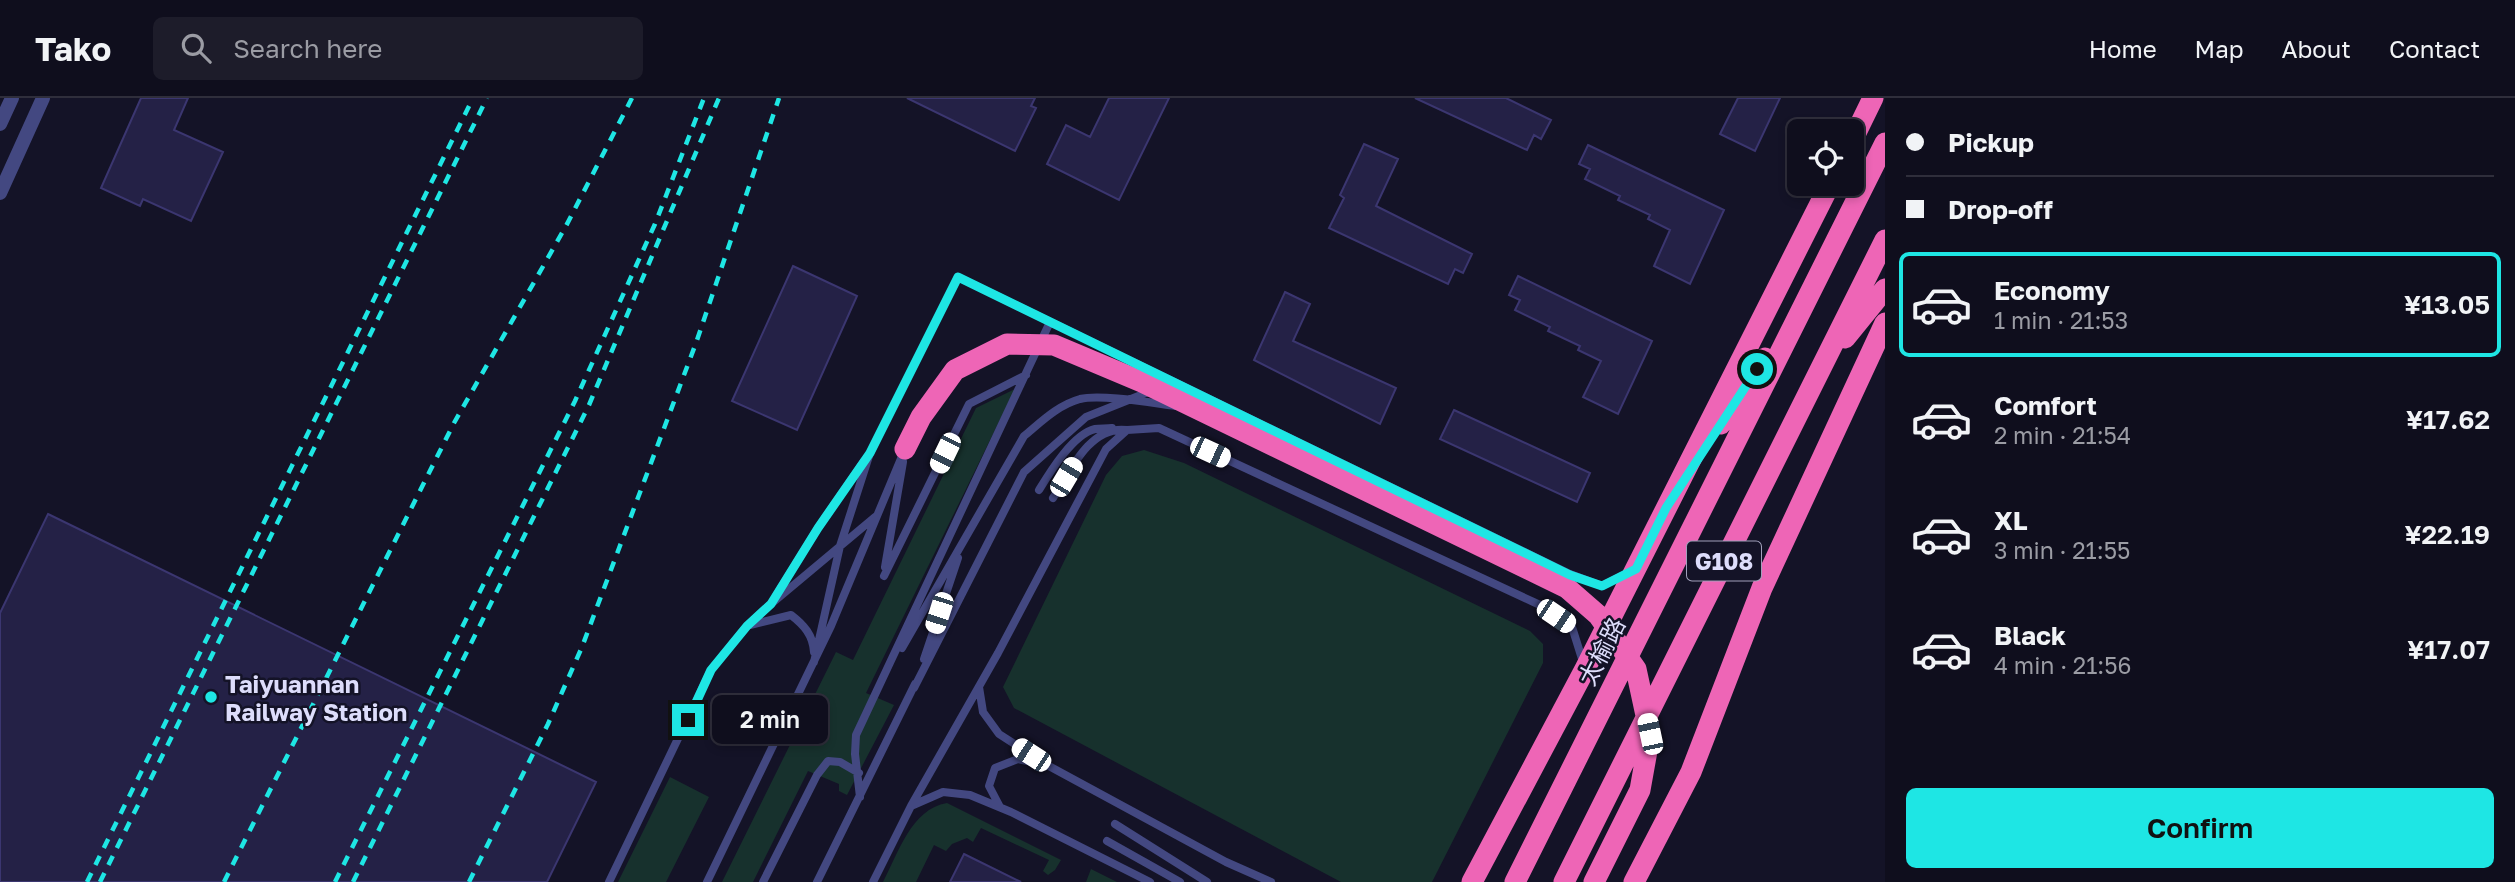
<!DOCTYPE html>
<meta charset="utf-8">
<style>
body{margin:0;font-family:"Golos Text","Noto Sans SC",sans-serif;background:#1d1c2a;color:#f1f3f6;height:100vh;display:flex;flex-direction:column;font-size:26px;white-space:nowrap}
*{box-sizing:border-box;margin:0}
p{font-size:23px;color:#9b9ca4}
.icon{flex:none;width:38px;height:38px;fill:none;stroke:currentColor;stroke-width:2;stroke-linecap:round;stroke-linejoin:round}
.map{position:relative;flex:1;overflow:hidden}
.drawer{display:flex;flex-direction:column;background:#0f0e1d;width:630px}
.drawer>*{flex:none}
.banner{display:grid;align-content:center;height:154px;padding:0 21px;background:#0f0e1d}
.buttons{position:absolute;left:1787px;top:21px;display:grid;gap:14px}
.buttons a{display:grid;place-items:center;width:77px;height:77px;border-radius:10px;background:#0f0e1d;box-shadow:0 4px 10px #0003,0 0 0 2px #2f2e3b;font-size:35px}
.end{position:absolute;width:32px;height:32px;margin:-16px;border:9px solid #1ee6e4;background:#111;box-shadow:0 0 0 4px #111}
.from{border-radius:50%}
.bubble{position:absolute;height:49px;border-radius:10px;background:#0f0e1d;box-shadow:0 4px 10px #0003,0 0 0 2px #2f2e3b;font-size:23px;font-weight:600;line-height:49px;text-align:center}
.car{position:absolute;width:21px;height:42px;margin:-21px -10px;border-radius:9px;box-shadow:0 0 5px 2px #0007;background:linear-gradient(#fff 24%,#345 0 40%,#fff 0 76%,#345 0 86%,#fff 0)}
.banner b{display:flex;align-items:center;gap:24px;height:66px;font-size:26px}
.banner b+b{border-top:2px solid #2f2e3b}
.banner i{width:18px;height:18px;background:#f1f3f6}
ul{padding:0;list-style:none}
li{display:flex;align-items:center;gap:21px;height:105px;margin:0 14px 10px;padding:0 7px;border:4px solid transparent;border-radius:10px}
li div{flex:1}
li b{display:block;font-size:26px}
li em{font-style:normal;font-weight:600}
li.selected{border-color:#1ee6e4}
li>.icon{width:63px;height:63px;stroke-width:1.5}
.action{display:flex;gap:14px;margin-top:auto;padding:14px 21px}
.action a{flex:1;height:80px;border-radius:10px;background:#1ee6e4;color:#111;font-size:28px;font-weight:600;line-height:80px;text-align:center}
header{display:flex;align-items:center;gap:42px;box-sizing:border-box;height:98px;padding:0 35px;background:#0f0e1d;border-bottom:2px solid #2f2e3b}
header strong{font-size:33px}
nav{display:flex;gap:38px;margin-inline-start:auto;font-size:24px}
.search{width:490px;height:63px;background:#1d1c2a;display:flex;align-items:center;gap:18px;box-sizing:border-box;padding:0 24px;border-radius:10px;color:#9b9ca4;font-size:26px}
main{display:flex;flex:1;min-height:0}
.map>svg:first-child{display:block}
.green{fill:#17312d}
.building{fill:#242146;stroke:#3b3670;stroke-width:2}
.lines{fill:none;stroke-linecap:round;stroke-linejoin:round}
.lane{stroke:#434881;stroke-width:8}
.street{stroke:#434881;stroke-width:14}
.highway{stroke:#ee65b6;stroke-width:21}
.rail{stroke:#1ee6e4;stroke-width:4.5;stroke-dasharray:10 9;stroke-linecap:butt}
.route{stroke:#1ee6e4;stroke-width:9}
.poi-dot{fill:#1ee6e4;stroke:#141327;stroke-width:2.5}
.labels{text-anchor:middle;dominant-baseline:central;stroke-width:5;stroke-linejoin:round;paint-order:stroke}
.shield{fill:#141327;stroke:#a1a0bb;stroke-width:2}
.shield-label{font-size:23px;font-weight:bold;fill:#ddddfb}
.street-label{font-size:24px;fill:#ddddfb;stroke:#141327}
.poi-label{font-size:24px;font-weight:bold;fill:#ddddfb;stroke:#141327;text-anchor:start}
</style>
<header>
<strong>Tako</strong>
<div class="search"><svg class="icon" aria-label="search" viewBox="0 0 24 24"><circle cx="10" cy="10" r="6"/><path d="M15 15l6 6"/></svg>Search here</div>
<nav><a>Home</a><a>Map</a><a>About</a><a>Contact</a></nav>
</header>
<main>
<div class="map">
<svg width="1885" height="784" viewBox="0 0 1885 784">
<rect width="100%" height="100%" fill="#141327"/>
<path class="green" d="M1015,291L866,595L894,607L847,697L839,693V686L808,673L753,784H722L836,554L853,562L976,310Z
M1144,352L1184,365L1530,533L1543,546V565L1432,784H1341L1014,610L1003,589L1106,377L1122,358Z
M670,679L709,699L666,784H618Z
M947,705L1061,762L1055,772L1048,777L1043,773L1049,762L981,730L973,744L967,740L952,746L946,753L934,747L916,784H883C898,756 911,711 947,705Z
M1091,771L1117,784H1086Z"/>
<path class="building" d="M141,0H188L174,32L223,54L191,123L143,101L140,108L101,90Z
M907,0H1035L1031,8L1036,10L1015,53Z
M1109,0H1169L1119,102L1047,66L1066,27L1090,39Z
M1415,0H1506L1551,22L1541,41L1534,37L1527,52Z
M1738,0H1780L1755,53L1720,36Z
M1364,46L1398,61L1376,108L1472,156L1463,175L1455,171L1448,186L1329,130L1344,100L1340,97Z
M1588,47L1724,112L1690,186L1654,168L1670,132L1648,121L1650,117L1618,102L1620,98L1585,81L1590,71L1579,66Z
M793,168L857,198L797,332L732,303Z
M1518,178L1652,243L1618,316L1583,299L1601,263L1578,252L1580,248L1548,233L1550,229L1515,212L1520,202L1509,197Z
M1285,194L1310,206L1293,243L1396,290L1380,326L1254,262Z
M1454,312L1590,375L1577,404L1440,341Z
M48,416L596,684L547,784H0V515Z
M964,756L1021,784H950Z"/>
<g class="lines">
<path class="lane" d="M1039,392C1050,374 1073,336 1095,331C1100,330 1107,331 1112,330
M1053,400C1070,373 1090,327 1127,332
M885,469L903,364
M884,478L969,306L1026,277
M777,496L818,430L864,363
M750,527L791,517C804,527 813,537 814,554
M902,550L1024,338C1041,324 1058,307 1080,301C1101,296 1152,305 1175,308
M924,561L958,460
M814,564L840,448L870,355L958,179L1570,476L1602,488L1627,475
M979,589L983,614L999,636L1047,667L1226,764L1271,784
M914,590L1024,374L1086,319L1151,293
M860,699L855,656L856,637L1050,224
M911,708L998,555L1106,351L1127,332L1159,330L1540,507L1572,529L1583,564
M1000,709L989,688L995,670L1018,661L1041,666
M1115,726L1207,784
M1107,743L1180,784
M609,784L711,572L747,528L771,506L875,419
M707,784L831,528L905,351
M763,784L817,677L828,663L840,664L859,675
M817,784L915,586
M873,784L911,708L943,694L970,697L1011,714L1150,784"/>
<path class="street" d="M0,26L12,0
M0,95L43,0"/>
<path class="highway" d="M1852,43L1873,0
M1845,240L1885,191
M1721,326L1765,260
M905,351L921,319L955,272L1007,246L1054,247L1142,284L1567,490L1598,517L1636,571L1650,636L1640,692L1594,784
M1472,784L1585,571L1830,86
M1515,784L1885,45
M1564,784L1885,142
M1634,784L1691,674L1762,490L1885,225"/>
<path class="rail" d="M87,784L473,0
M100,784L487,0
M224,784L454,325L566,128L632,0
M335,784L575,303L655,126L704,0
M353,784L589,307L719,0
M469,784L548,626L582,549L696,245L779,0"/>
</g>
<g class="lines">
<path class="route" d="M688,622L711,572L747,528L771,506L818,430L870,355L958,179L1570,477L1602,488L1636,471L1666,410L1757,271"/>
</g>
<circle class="poi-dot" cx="211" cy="599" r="7"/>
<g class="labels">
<rect class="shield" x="1687" y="443.5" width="74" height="39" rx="5"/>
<g class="shield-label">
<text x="1724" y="463">G108</text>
</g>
<g class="street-label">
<text transform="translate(1601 553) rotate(-63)">太榆路</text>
</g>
<g class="poi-label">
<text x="225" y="585">Taiyuannan<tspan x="225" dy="28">Railway Station</tspan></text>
</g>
</g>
</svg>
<div class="buttons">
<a><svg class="icon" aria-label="locate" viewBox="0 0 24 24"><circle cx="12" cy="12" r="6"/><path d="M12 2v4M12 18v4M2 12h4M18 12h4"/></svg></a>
</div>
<i class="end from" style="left:1757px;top:271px"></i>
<i class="end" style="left:688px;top:622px"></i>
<div class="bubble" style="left:712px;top:597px;width:116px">2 min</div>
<i class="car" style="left:1210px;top:354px;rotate:115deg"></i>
<i class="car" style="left:945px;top:355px;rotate:206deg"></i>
<i class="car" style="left:1066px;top:379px;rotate:31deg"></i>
<i class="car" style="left:939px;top:515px;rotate:198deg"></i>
<i class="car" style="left:1556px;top:518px;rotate:124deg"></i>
<i class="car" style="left:1650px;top:636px;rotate:348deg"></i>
<i class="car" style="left:1031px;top:657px;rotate:303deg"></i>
</div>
<section class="drawer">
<div class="banner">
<b><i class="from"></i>Pickup</b>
<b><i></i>Drop-off</b>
</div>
<ul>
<li class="selected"><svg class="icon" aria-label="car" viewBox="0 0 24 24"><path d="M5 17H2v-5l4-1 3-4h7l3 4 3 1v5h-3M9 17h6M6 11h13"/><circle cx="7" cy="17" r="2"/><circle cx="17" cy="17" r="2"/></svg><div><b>Economy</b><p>1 min · 21:53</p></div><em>¥13.05</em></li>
<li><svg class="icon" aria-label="car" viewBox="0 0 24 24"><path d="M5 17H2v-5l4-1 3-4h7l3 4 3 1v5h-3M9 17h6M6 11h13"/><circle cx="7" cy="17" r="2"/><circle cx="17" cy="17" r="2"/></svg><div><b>Comfort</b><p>2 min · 21:54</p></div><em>¥17.62</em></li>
<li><svg class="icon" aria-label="car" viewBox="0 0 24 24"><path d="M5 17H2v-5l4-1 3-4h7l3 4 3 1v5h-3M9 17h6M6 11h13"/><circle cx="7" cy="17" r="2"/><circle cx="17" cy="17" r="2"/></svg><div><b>XL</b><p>3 min · 21:55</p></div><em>¥22.19</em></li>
<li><svg class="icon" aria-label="car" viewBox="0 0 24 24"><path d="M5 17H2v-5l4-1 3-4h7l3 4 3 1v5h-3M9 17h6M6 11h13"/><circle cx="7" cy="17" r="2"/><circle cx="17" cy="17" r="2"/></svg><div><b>Black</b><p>4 min · 21:56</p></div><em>¥17.07</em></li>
</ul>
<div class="action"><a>Confirm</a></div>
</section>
</main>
